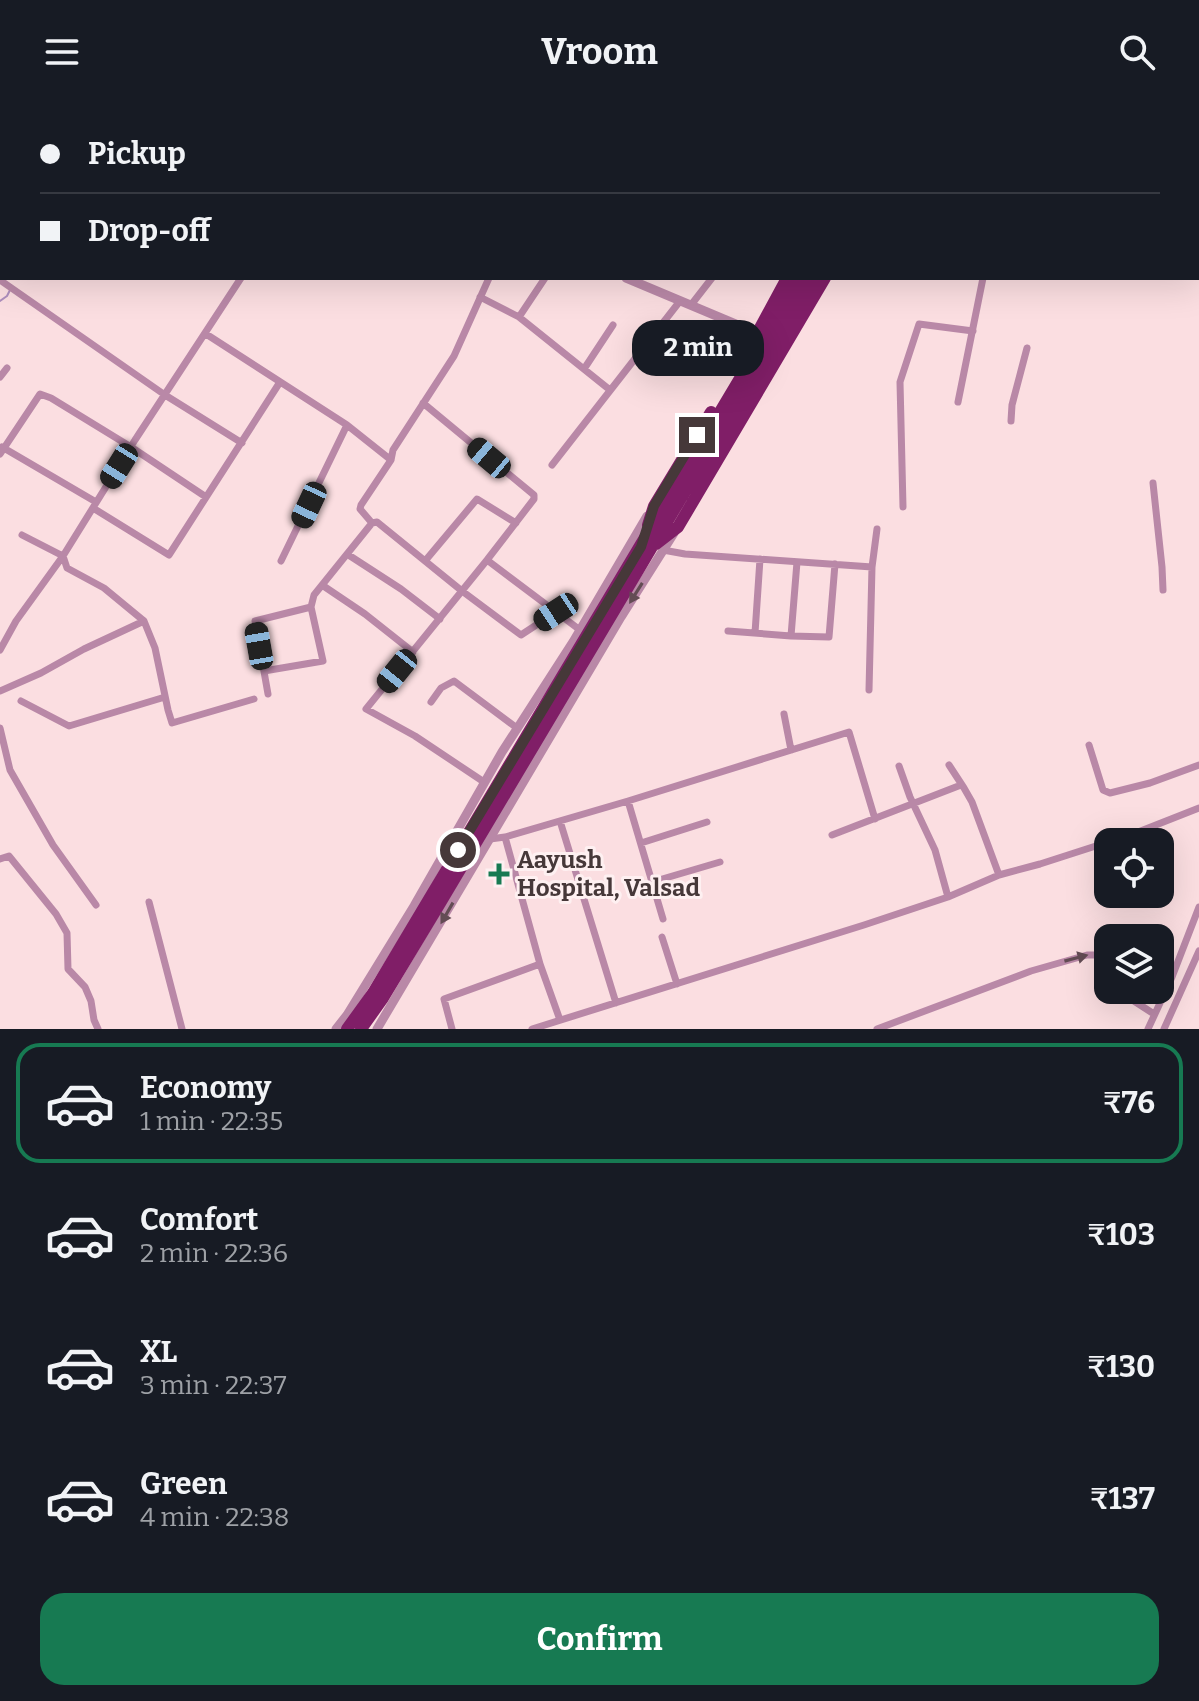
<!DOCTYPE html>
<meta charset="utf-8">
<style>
body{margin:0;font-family:Bitter,serif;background:#242831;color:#f1f3f6;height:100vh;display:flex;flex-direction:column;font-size:30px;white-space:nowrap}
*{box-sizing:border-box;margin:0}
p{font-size:26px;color:#9ea1a6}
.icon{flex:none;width:44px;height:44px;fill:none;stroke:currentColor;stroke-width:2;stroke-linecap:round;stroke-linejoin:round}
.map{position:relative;height:925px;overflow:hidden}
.panel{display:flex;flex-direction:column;background:#171b24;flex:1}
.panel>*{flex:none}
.banner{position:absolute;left:0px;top:0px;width:1200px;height:176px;box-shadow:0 8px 32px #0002;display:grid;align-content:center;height:176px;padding:0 40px;background:#171b24}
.tools{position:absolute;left:1094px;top:724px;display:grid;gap:16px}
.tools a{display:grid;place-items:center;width:80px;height:80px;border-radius:16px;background:#171b24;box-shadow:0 8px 32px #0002;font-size:40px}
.end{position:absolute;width:36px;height:36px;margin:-18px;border:10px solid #463839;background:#fff;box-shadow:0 0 0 4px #fff}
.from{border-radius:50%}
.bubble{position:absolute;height:56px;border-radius:24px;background:#171b24;box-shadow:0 8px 32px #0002;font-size:26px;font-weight:700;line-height:56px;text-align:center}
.car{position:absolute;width:24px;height:48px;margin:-24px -12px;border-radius:10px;box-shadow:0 0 6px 2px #0007;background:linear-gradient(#222 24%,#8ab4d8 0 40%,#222 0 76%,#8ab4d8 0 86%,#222 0)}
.banner b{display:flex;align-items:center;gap:28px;height:76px;font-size:30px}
.banner b+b{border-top:2px solid #363941}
.banner i{width:20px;height:20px;background:#f1f3f6}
ul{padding:14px 0 0;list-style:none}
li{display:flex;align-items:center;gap:24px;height:120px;margin:0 16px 12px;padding:0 24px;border:4px solid transparent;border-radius:24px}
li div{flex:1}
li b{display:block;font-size:30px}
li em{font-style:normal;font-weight:700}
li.active{border-color:#177a52}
li>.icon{width:72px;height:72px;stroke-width:1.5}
.action{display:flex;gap:16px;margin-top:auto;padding:16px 40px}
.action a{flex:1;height:92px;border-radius:24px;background:#177a52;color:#fff;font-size:32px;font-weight:700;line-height:92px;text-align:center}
header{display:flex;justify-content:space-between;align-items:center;height:104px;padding:0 40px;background:#171b24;font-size:36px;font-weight:700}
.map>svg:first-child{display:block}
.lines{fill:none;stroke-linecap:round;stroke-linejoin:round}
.stream{stroke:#ae8ebd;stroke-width:2}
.minor{stroke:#b988a7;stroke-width:7}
.tertiary{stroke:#b988a7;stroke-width:9}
.secondary{stroke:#9f5987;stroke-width:10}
.trunk{stroke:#801e67;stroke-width:12}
.oneway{fill:#634c54}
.route{stroke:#463839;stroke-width:10}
.poi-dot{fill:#177a52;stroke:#fef0f1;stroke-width:3}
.labels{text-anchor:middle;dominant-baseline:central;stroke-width:6;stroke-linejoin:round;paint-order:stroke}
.poi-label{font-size:24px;font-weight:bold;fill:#463839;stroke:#fef0f1;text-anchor:start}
</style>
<header><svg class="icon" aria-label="menu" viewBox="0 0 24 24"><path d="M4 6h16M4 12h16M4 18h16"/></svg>Vroom<svg class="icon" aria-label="search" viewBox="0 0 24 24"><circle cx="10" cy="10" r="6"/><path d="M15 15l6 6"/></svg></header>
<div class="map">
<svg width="1199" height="925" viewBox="0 0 1199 925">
<rect width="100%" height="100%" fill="#fbdee1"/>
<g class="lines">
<path class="stream" d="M63,2V0
M0,197L7,192L10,186"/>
<path class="minor" d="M273,0L276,2
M557,0L560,2
M348,2L349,0
M416,2L417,0
M474,2L475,0
M531,2L532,0
M581,2L583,0
M750,2L752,0
M799,2L800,0
M826,2L827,0
M1185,2L1196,0
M1198,7L1199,13
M545,174L519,213L610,286
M0,176L165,291L242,339
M480,193L519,213
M691,201L712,174
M206,230L347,321L391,356L393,346L454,252L489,174
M584,265L613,221
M0,273L7,264
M958,298L983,174
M423,299L534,391V395L487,456L366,605L415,632L484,678
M1011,317L1012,301L1027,244
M2,343L96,398
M0,350L40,290L51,294L131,343L206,393
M552,361L680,197
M1153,379L1162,463L1163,486
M903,403L900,278L919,220L973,227
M93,404L169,451L280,278
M372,419L360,405L361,401L391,356
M22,431L63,452L67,464L104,484L144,517L155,544L168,606L172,619L254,595
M663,446L685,450L872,463
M347,450L401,485L440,515
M487,456L580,526
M281,457L347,321
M425,457L477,395L516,419
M322,481L365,510L413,548
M728,527L791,532L829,533L835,460
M755,529L760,455
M791,532L797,458
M0,546L16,517L63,452L135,336L241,174
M264,567L323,557L311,503
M869,586L872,463L877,425
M0,587L41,569L84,545L144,517
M268,590L255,517L311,503L314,491L372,419L377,418L462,487L521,531L556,508
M21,597L69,622L165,593
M431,598L441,584L454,577L517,624
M784,610L791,646
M0,624L10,666L53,741L96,801
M1089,641L1103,686L1110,689L1150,679L1199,661
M949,661L964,684L972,698L999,771
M899,662L910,693L935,746L948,793
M628,697L663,815
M560,717L616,899
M832,731L961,681
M505,733L540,860
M490,735L505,733L628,697L849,628L875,715
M641,739L707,718
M0,755L9,752L56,810L67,829L68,865L85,883L91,897L94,916L98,925
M652,778L720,758
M149,798L182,925
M662,833L677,880
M1160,868L1172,873
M1117,886L1154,910
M452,925L444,895L540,860L560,916
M532,925L864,821L948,793L999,771L1040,760L1133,730L1199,704
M877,925L1031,867L1087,851H1108
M1148,925L1172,873L1199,803
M1164,925L1199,847"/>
<path class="tertiary" d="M209,0L212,2
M626,174L757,229
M336,925L347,911L414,802L502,648L573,538L647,412
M377,925L621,513L674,429"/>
<path class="secondary" d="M1141,0L1142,2
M1151,0L1152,2
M668,2L669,0
M1198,47L1199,48
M1198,60L1199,61"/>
<path class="trunk" d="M883,2L885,0
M901,2L903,0
M912,2L914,0
M927,2L928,0
M747,248L787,174
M648,421L654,402L711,308
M656,440L678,423L825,174
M347,925L373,889L800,174
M361,925L383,894L436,806L812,174"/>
</g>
<defs><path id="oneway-solid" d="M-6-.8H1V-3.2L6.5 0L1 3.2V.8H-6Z" transform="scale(2)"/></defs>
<g class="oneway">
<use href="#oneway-solid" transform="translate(636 489) rotate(122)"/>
<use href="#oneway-solid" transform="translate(447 809) rotate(120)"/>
<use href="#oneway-solid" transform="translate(1076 854) rotate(-15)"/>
</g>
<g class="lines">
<path class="route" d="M458,746L641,443L654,402L697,331"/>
</g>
<path class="poi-dot" d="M495 758h8v8h8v8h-8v8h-8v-8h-8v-8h8z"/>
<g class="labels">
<g class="poi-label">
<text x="517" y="756">Aayush<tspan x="517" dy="28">Hospital, Valsad</tspan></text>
</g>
</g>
</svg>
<div class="tools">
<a><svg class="icon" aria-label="locate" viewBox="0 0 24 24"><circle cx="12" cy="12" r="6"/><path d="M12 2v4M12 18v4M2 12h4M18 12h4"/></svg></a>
<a><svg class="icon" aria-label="layers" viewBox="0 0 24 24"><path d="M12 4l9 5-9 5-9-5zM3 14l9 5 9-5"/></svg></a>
</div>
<i class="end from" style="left:458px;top:746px"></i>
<i class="end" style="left:697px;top:331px"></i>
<div class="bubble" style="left:632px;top:216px;width:132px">2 min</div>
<i class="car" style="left:489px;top:354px;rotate:310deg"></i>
<i class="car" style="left:119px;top:362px;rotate:212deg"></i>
<i class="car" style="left:309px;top:401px;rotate:205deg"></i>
<i class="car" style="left:556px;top:508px;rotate:237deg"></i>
<i class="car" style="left:259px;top:542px;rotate:350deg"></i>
<i class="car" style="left:397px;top:567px;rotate:219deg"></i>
<div class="banner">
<b><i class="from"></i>Pickup</b>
<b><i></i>Drop-off</b>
</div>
</div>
<section class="panel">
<ul>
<li class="active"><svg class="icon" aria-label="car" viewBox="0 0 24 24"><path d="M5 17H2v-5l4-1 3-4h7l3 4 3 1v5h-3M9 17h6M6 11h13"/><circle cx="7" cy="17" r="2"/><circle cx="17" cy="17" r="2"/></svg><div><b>Economy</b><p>1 min · 22:35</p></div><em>₹76</em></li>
<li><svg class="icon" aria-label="car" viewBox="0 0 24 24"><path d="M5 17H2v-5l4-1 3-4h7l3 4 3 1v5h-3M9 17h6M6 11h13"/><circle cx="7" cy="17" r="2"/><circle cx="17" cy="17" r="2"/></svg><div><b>Comfort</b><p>2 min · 22:36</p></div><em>₹103</em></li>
<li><svg class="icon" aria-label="car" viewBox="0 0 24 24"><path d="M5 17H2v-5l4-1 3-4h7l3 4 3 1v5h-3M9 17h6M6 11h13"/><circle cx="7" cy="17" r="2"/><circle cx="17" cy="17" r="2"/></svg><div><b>XL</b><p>3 min · 22:37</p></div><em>₹130</em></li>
<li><svg class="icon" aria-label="car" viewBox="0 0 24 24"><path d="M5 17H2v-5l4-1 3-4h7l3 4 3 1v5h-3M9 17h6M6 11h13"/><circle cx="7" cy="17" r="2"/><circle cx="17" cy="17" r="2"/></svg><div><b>Green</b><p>4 min · 22:38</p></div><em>₹137</em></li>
</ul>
<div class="action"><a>Confirm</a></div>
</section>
